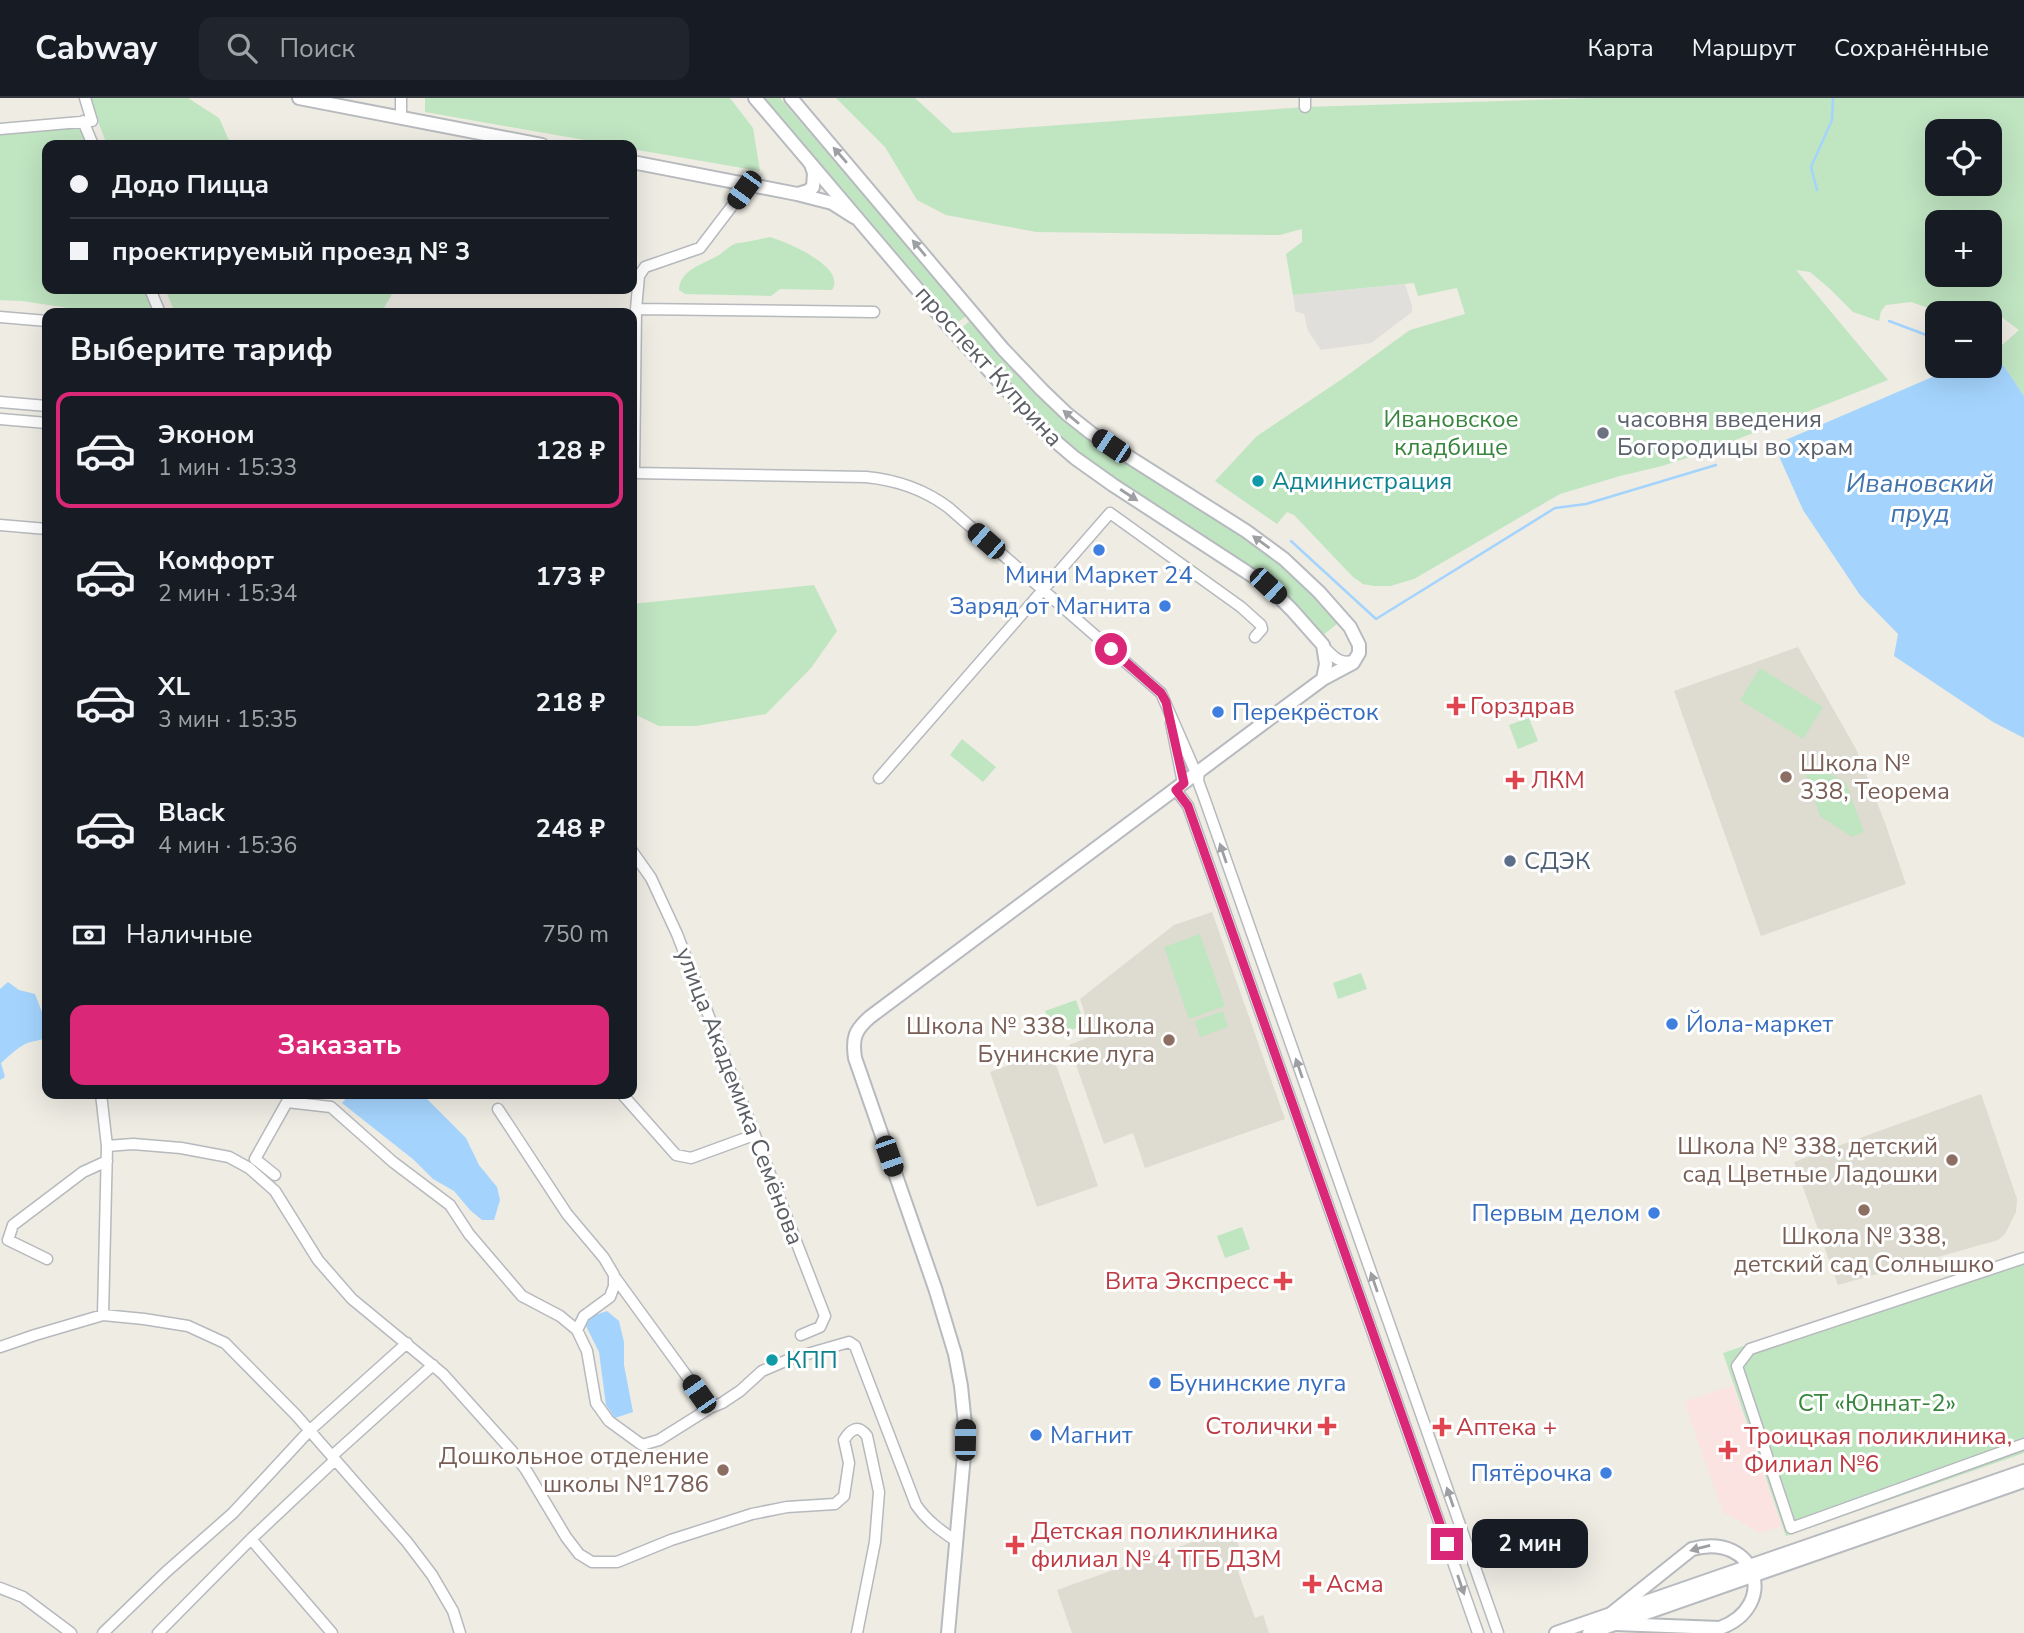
<!DOCTYPE html>
<html lang="ru">
<meta charset="utf-8">
<style>
body{margin:0;font-family:"Nunito Sans",sans-serif;background:#20242c;color:#f1f3f6;height:100vh;display:flex;flex-direction:column;font-size:26px;white-space:nowrap}
*{box-sizing:border-box;margin:0}
p{font-size:23px;color:#9ea1a6}
.icon{flex:none;width:38px;height:38px;fill:none;stroke:currentColor;stroke-width:2;stroke-linecap:round;stroke-linejoin:round}
.map{position:relative;flex:1;overflow:hidden}
.sheet{position:absolute;left:42px;top:210px;width:595px;height:791px;display:flex;flex-direction:column;background:#171b24;border-radius:14px;box-shadow:0 7px 28px #0002}
.sheet>*{flex:none}
.banner{position:absolute;left:42px;top:42px;width:595px;height:154px;border-radius:14px;box-shadow:0 7px 28px #0002;display:grid;align-content:center;height:154px;padding:0 28px;background:#171b24}
.buttons{position:absolute;left:1925px;top:21px;display:grid;gap:14px}
.buttons a{display:grid;place-items:center;width:77px;height:77px;border-radius:14px;background:#171b24;box-shadow:0 7px 28px #0002;font-size:35px}
.end{position:absolute;width:32px;height:32px;margin:-16px;border:9px solid #db2777;background:#fff;box-shadow:0 0 0 4px #fff}
.from{border-radius:50%}
.bubble{position:absolute;height:49px;border-radius:14px;background:#171b24;box-shadow:0 7px 28px #0002;font-size:23px;font-weight:700;line-height:49px;text-align:center}
.car{position:absolute;width:21px;height:42px;margin:-21px -10px;border-radius:9px;box-shadow:0 0 5px 2px #0007;background:linear-gradient(#222 24%,#8ab4d8 0 40%,#222 0 76%,#8ab4d8 0 86%,#222 0)}
.banner b{display:flex;align-items:center;gap:24px;height:66px;font-size:26px}
.banner b+b{border-top:2px solid #363941}
.banner i{width:18px;height:18px;background:#f1f3f6}
ul{padding:0;list-style:none}
li{display:flex;align-items:center;gap:21px;height:116px;margin:0 14px 10px;padding:0 14px;border:4px solid transparent;border-radius:14px}
li div{flex:1}
li b{display:block;font-size:26px}
li em{font-style:normal;font-weight:700}
li.on{border-color:#db2777}
li>.icon{width:63px;height:63px;stroke-width:1.5}
h2{padding:0 28px;font-size:32px;line-height:84px}
.pay{display:flex;align-items:center;gap:18px;height:77px;padding:0 28px;font-size:26px}
.pay p{margin-inline-start:auto}
.cta{display:flex;gap:14px;margin-top:auto;padding:14px 28px}
.cta a{flex:1;height:80px;border-radius:14px;background:#db2777;color:#fff;font-size:28px;font-weight:700;line-height:80px;text-align:center}
header{display:flex;align-items:center;gap:42px;box-sizing:border-box;height:98px;padding:0 35px;background:#171b24;border-bottom:2px solid #363941}
header strong{font-size:33px}
nav{display:flex;gap:38px;margin-inline-start:auto;font-size:24px}
.search{width:490px;height:63px;background:#20242c;display:flex;align-items:center;gap:18px;box-sizing:border-box;padding:0 24px;border-radius:14px;color:#9ea1a6;font-size:26px}
.map>svg:first-child{display:block}
.industrial{fill:#e1dfdb}
.education{fill:#dedbd1}
.medical{fill:#fae3e0}
.green{fill:#c0e5c1;fill-rule:evenodd}
.water{fill:#a4d4fd}
.lines{fill:none;stroke-linecap:round;stroke-linejoin:round}
.stream{stroke:#a4d4fd;stroke-width:2.5}
.minor-casing{stroke:#b6b9bd;stroke-width:13}
.tertiary-casing{stroke:#b6b9bd;stroke-width:16}
.secondary-casing{stroke:#b7babf;stroke-width:16}
.minor{stroke:#fff;stroke-width:10}
.tertiary{stroke:#fff;stroke-width:12}
.secondary{stroke:#fff;stroke-width:12}
.oneway{fill:#9d9fa2}
.route{stroke:#db2777;stroke-width:9}
.worship-dot{fill:#6b7280;stroke:#fff;stroke-width:2.5}
.culture-dot{fill:#0f9aa8;stroke:#fff;stroke-width:2.5}
.shop-dot{fill:#3f7fe0;stroke:#fff;stroke-width:2.5}
.health-dot{fill:#e0444e;stroke:#fff;stroke-width:2.5}
.education-dot{fill:#8d6e63;stroke:#fff;stroke-width:2.5}
.service-dot{fill:#5c6f8a;stroke:#fff;stroke-width:2.5}
.labels{text-anchor:middle;dominant-baseline:central;stroke-width:6;stroke-linejoin:round;paint-order:stroke}
.street-label{font-size:24px;fill:#5b5f64;stroke:#fff}
.park-label{font-size:24px;fill:#38863d;stroke:#fff}
.worship-label{font-size:24px;fill:#5b616d;stroke:#fff;text-anchor:start}
.culture-label{font-size:24px;fill:#0d838f;stroke:#fff;text-anchor:start}
.shop-label{font-size:24px;fill:#366cbe;stroke:#fff;text-anchor:start}
.health-label{font-size:24px;fill:#be3a42;stroke:#fff;text-anchor:start}
.education-label{font-size:24px;fill:#785e54;stroke:#fff;text-anchor:end}
.service-label{font-size:24px;fill:#4e5e75;stroke:#fff;text-anchor:start}
.water-label{font-size:26px;font-style:italic;fill:#4274ae;stroke:#fff}
</style>
<header>
<strong>Cabway</strong>
<div class="search"><svg class="icon" aria-label="search" viewBox="0 0 24 24"><circle cx="10" cy="10" r="6"/><path d="M15 15l6 6"/></svg>Поиск</div>
<nav><a>Карта</a><a>Маршрут</a><a>Сохранённые</a></nav>
</header>
<div class="map">
<svg width="2024" height="1535" viewBox="0 0 2024 1535">
<rect width="100%" height="100%" fill="#eeece3"/>
<path class="industrial" d="M1405,186L1412,208V214L1371,245L1321,252L1308,233L1304,216L1295,213L1293,197Z"/>
<path class="education" d="M1798,549L1856,651L1885,725L1906,786L1761,838L1674,593Z
M1212,814L1285,1021L1145,1070L1133,1035L1104,1046L1069,947L1092,938L1080,901L1174,827Z
M1051,952L1098,1088L1037,1109L990,974Z
M1981,996L2017,1101L2016,1114L2005,1136L1998,1142L1991,1144L1838,1187L1794,1064Z
M1232,1430L1241,1454L1233,1458L1241,1482L1255,1520L1263,1517L1269,1535H1072L1057,1492Z"/>
<path class="medical" d="M1733,1287L1782,1428L1760,1435L1723,1414L1684,1304Z"/>
<path class="green" d="M89,0H188L219,20L231,47H107Z
M425,0H730L753,30L760,73L632,51V47H613L425,14Z
M765,0H780L966,218L957,225Z
M836,0H915L953,35L1305,9L1597,0H2024V298L2004,268L1990,260V258L2019,232L2000,218L1964,211H1931L1911,204L1886,207L1881,213L1879,223L1853,214L1829,190L1810,174L1796,172L1888,282L1702,355L1662,368L1620,378L1560,396L1414,481L1390,488H1374L1363,486L1353,479L1294,417L1287,414L1277,426L1215,383L1257,338L1345,279L1410,232L1465,216L1457,190L1418,198L1414,185L1293,197L1286,156L1302,144V131L1280,137L1036,134L946,117L917,102L885,49ZM1937,33H1990V86H1937ZM1937,124H1990V177H1937Z
M82,27L90,47H47V191H147L156,215H102L22,203L0,202V34Z
M770,139C787,144 847,169 832,192L780,191L771,198L685,196L679,192C680,171 704,166 719,157C725,153 731,146 738,145C749,144 759,141 770,139Z
M165,191H395L381,215H175Z
M971,222L1088,341L1241,436L1279,465L1312,495L1338,525L1322,538L1296,508L1079,357L1049,331L959,232Z
M814,487L837,533L811,570L766,616L696,628H659L632,615V506Z
M1760,570L1823,609L1803,641L1740,602Z
M1529,620L1538,643L1518,651L1509,627Z
M962,641L996,669L983,684L950,657Z
M1804,660L1846,685L1864,734L1852,739L1820,718L1800,662Z
M1200,836L1225,908L1189,921L1164,849Z
M1361,875L1367,891L1338,901L1333,885Z
M1076,902L1085,927L1054,938L1045,913Z
M1223,913L1228,929L1200,939L1195,923Z
M1242,1129L1250,1151L1225,1160L1217,1138Z
M2024,1154V1355L1786,1438L1723,1255Z"/>
<path class="water" d="M1990,260L2004,268L2024,298V640L1993,624L1894,558L1898,536L1860,497L1803,412L1774,347L1958,268H1990Z
M8,884L19,892L35,896L47,927V938C41,944 33,942 25,946C16,951 9,958 1,965L5,979L0,982V891Z
M350,996H422L466,1040L479,1067L497,1089L500,1102L494,1122H482L470,1112L454,1093L433,1081L414,1062L342,1005Z
M607,1213L619,1223L624,1244V1267L633,1314L615,1320L606,1307L599,1254L585,1226L589,1219Z"/>
<g class="lines">
<path class="stream" d="M1817,92L1811,69L1832,22L1833,0
M1889,223L1937,241
M1291,443L1376,521L1555,410L1586,406L1716,367"/>
<defs>
<path id="minor" d="M401,0V20
M1305,0V9
M83,23L93,47
M0,31L92,23L85,0
M748,87L700,150L645,169L639,178L636,211L634,375L866,379C897,382 924,391 949,410L1161,595L1196,675
M150,191L160,215
M636,211L874,214
M0,219L47,223
M0,304L47,308
M0,321L47,325
M0,427L47,431
M1323,548C1332,557 1340,568 1354,562
M1171,625L1183,685
M1199,673L1198,683L1205,702L1498,1535
M879,680L1110,415L1241,509L1261,527L1262,531L1255,539
M1176,692L1188,708L1478,1535
M632,753L651,780L677,836L825,1218L820,1229L801,1237
M101,996L107,1048L103,1217
M622,996L676,1057L691,1060L754,1037
M498,1011L567,1116L604,1160L614,1177V1188L610,1199L584,1218L577,1232L587,1253L596,1305L609,1323L642,1347L659,1342L710,1310L722,1305L740,1293L762,1273L790,1261L849,1244L855,1248L916,1407C927,1423 940,1432 956,1443
M107,1048L133,1046L181,1050L229,1059L249,1070L275,1093L318,1162L352,1201L443,1276L512,1353L526,1372L566,1439L579,1456L592,1464H617L671,1442L752,1416L787,1409L835,1406L844,1398L849,1365L844,1342C851,1331 858,1326 867,1338L879,1394L875,1444L857,1535
M275,1077L255,1061L287,1004L331,1009L393,1064L450,1107L469,1136L522,1198L560,1218L577,1232
M2024,1160L1750,1251L1737,1268L1791,1430L2024,1346
M47,1161L8,1142L13,1127L83,1074L107,1063
M614,1178L710,1310
M0,1249L35,1237L103,1217L144,1221L188,1228L225,1245L296,1317L407,1444L432,1477L453,1513L460,1535
M332,1358L433,1267
M251,1441L332,1535
M0,1490L23,1499L71,1535
M103,1535L166,1474L233,1415L309,1333L407,1245
M158,1535L251,1441L335,1362"/>
<path id="tertiary" d="M299,0L542,47
M632,64L797,96L832,105L854,119
M798,96L808,93L813,89L814,75L811,66
M1612,1515L1692,1451C1756,1433 1780,1508 1720,1530L1615,1526"/>
<path id="secondary" d="M755,0L953,233L1047,336L1075,360L1113,387L1268,488L1292,512L1323,547L1326,566L1323,581
M791,0L1003,251L1042,292L1067,316L1091,335L1246,433L1284,461L1319,494L1350,529L1359,547V555L1353,565L1323,581L1265,624L870,919C855,932 852,940 855,960L935,1190L955,1256L961,1288L965,1327L964,1357L948,1535
M1556,1535L2024,1373
M1589,1535L2024,1383"/>
</defs>
<use href="#minor" class="minor-casing"/>
<use href="#tertiary" class="tertiary-casing"/>
<use href="#secondary" class="secondary-casing"/>
<use href="#minor" class="minor"/>
<use href="#tertiary" class="tertiary"/>
<use href="#secondary" class="secondary"/>
</g>
<defs><path id="oneway-solid" d="M-6-.8H1V-3.2L6.5 0L1 3.2V.8H-6Z" transform="scale(1.75)"/></defs>
<g class="oneway">
<use href="#oneway-solid" transform="translate(840 57) rotate(-131)"/>
<use href="#oneway-solid" transform="translate(919 150) rotate(-130)"/>
<use href="#oneway-solid" transform="translate(1071 319) rotate(-140)"/>
<use href="#oneway-solid" transform="translate(1129 397) rotate(33)"/>
<use href="#oneway-solid" transform="translate(1261 444) rotate(-144)"/>
<use href="#oneway-solid" transform="translate(1223 755) rotate(-109)"/>
<use href="#oneway-solid" transform="translate(1299 970) rotate(-109)"/>
<use href="#oneway-solid" transform="translate(1374 1184) rotate(-109)"/>
<use href="#oneway-solid" transform="translate(1450 1399) rotate(-109)"/>
<use href="#oneway-solid" transform="translate(1700 1450) rotate(165)"/>
<use href="#oneway-solid" transform="translate(1461 1487) rotate(71)"/>
</g>
<g class="lines">
<path class="route" d="M1111,551L1161,595L1166,604L1184,685L1176,692L1188,708L1447,1446"/>
</g>
<circle class="worship-dot" cx="1603" cy="335" r="7"/>
<g class="culture-dot">
<circle cx="1258" cy="383" r="7"/>
<circle cx="772" cy="1262" r="7"/>
</g>
<g class="shop-dot">
<circle cx="1099" cy="452" r="7"/>
<circle cx="1165" cy="508" r="7"/>
<circle cx="1218" cy="614" r="7"/>
<circle cx="1672" cy="926" r="7"/>
<circle cx="1654" cy="1115" r="7"/>
<circle cx="1155" cy="1285" r="7"/>
<circle cx="1036" cy="1337" r="7"/>
<circle cx="1606" cy="1375" r="7"/>
</g>
<g class="health-dot">
<path d="M1452.5 597.5h7v7h7v7h-7v7h-7v-7h-7v-7h7z"/>
<path d="M1511.5 671.5h7v7h7v7h-7v7h-7v-7h-7v-7h7z"/>
<path d="M1279.5 1172.5h7v7h7v7h-7v7h-7v-7h-7v-7h7z"/>
<path d="M1323.5 1317.5h7v7h7v7h-7v7h-7v-7h-7v-7h7z"/>
<path d="M1438.5 1318.5h7v7h7v7h-7v7h-7v-7h-7v-7h7z"/>
<path d="M1724.5 1341.5h7v7h7v7h-7v7h-7v-7h-7v-7h7z"/>
<path d="M1011.5 1436.5h7v7h7v7h-7v7h-7v-7h-7v-7h7z"/>
<path d="M1308.5 1475.5h7v7h7v7h-7v7h-7v-7h-7v-7h7z"/>
</g>
<g class="education-dot">
<circle cx="1786" cy="679" r="7"/>
<circle cx="1169" cy="942" r="7"/>
<circle cx="1952" cy="1062" r="7"/>
<circle cx="1864" cy="1112" r="7"/>
<circle cx="723" cy="1372" r="7"/>
</g>
<circle class="service-dot" cx="1510" cy="763" r="7"/>
<g class="labels">
<g class="street-label">
<text transform="translate(989 268) rotate(48)">проспект Куприна</text>
<text transform="translate(740 998) rotate(69)">улица Академика Семёнова</text>
</g>
<g class="park-label">
<text x="1451" y="321">Ивановское<tspan x="1451" dy="28">кладбище</tspan></text>
<text x="1877" y="1305">СТ «Юннат-2»</text>
</g>
<g class="worship-label">
<text x="1617" y="321">часовня введения<tspan x="1617" dy="28">Богородицы во храм</tspan></text>
</g>
<g class="culture-label">
<text x="1272" y="383">Администрация</text>
<text x="786" y="1262">КПП</text>
</g>
<g class="shop-label">
<text x="1099" y="477" text-anchor="middle">Мини Маркет 24</text>
<text x="1151" y="508" text-anchor="end">Заряд от Магнита</text>
<text x="1232" y="614">Перекрёсток</text>
<text x="1686" y="926">Йола-маркет</text>
<text x="1640" y="1115" text-anchor="end">Первым делом</text>
<text x="1169" y="1285">Бунинские луга</text>
<text x="1050" y="1337">Магнит</text>
<text x="1592" y="1375" text-anchor="end">Пятёрочка</text>
</g>
<g class="health-label">
<text x="1470" y="608">Горздрав</text>
<text x="1531" y="682">ЛКМ</text>
<text x="1269" y="1183" text-anchor="end">Вита Экспресс</text>
<text x="1313" y="1328" text-anchor="end">Столички</text>
<text x="1456" y="1329">Аптека +</text>
<text x="1744" y="1338">Троицкая поликлиника,<tspan x="1744" dy="28">Филиал №6</tspan></text>
<text x="1031" y="1433">Детская поликлиника<tspan x="1031" dy="28">филиал № 4 ТГБ ДЗМ</tspan></text>
<text x="1326" y="1486">Асма</text>
</g>
<g class="education-label">
<text x="1800" y="665" text-anchor="start">Школа №<tspan x="1800" dy="28">338, Теорема</tspan></text>
<text x="1155" y="928">Школа № 338, Школа<tspan x="1155" dy="28">Бунинские луга</tspan></text>
<text x="1938" y="1048">Школа № 338, детский<tspan x="1938" dy="28">сад Цветные Ладошки</tspan></text>
<text x="1864" y="1138" text-anchor="middle">Школа № 338,<tspan x="1864" dy="28">детский сад Солнышко</tspan></text>
<text x="709" y="1358">Дошкольное отделение<tspan x="709" dy="28">школы №1786</tspan></text>
</g>
<g class="service-label">
<text x="1524" y="763">СДЭК</text>
</g>
<g class="water-label">
<text x="1920" y="385">Ивановский<tspan x="1920" dy="30">пруд</tspan></text>
</g>
</g>
</svg>
<div class="buttons">
<a><svg class="icon" aria-label="locate" viewBox="0 0 24 24"><circle cx="12" cy="12" r="6"/><path d="M12 2v4M12 18v4M2 12h4M18 12h4"/></svg></a>
<a>+</a>
<a>−</a>
</div>
<i class="end from" style="left:1111px;top:551px"></i>
<i class="end" style="left:1447px;top:1446px"></i>
<div class="bubble" style="left:1472px;top:1421px;width:116px">2 мин</div>
<i class="car" style="left:744px;top:92px;rotate:216deg"></i>
<i class="car" style="left:1111px;top:348px;rotate:304deg"></i>
<i class="car" style="left:986px;top:443px;rotate:311deg"></i>
<i class="car" style="left:1268px;top:488px;rotate:133deg"></i>
<i class="car" style="left:889px;top:1058px;rotate:161deg"></i>
<i class="car" style="left:699px;top:1296px;rotate:325deg"></i>
<i class="car" style="left:965px;top:1342px;rotate:1deg"></i>
<div class="banner">
<b><i class="from"></i>Додо Пицца</b>
<b><i></i>проектируемый проезд № 3</b>
</div>
<section class="sheet">
<h2>Выберите тариф</h2>
<ul>
<li class="on"><svg class="icon" aria-label="car" viewBox="0 0 24 24"><path d="M5 17H2v-5l4-1 3-4h7l3 4 3 1v5h-3M9 17h6M6 11h13"/><circle cx="7" cy="17" r="2"/><circle cx="17" cy="17" r="2"/></svg><div><b>Эконом</b><p>1 мин · 15:33</p></div><em>128 ₽</em></li>
<li><svg class="icon" aria-label="car" viewBox="0 0 24 24"><path d="M5 17H2v-5l4-1 3-4h7l3 4 3 1v5h-3M9 17h6M6 11h13"/><circle cx="7" cy="17" r="2"/><circle cx="17" cy="17" r="2"/></svg><div><b>Комфорт</b><p>2 мин · 15:34</p></div><em>173 ₽</em></li>
<li><svg class="icon" aria-label="car" viewBox="0 0 24 24"><path d="M5 17H2v-5l4-1 3-4h7l3 4 3 1v5h-3M9 17h6M6 11h13"/><circle cx="7" cy="17" r="2"/><circle cx="17" cy="17" r="2"/></svg><div><b>XL</b><p>3 мин · 15:35</p></div><em>218 ₽</em></li>
<li><svg class="icon" aria-label="car" viewBox="0 0 24 24"><path d="M5 17H2v-5l4-1 3-4h7l3 4 3 1v5h-3M9 17h6M6 11h13"/><circle cx="7" cy="17" r="2"/><circle cx="17" cy="17" r="2"/></svg><div><b>Black</b><p>4 мин · 15:36</p></div><em>248 ₽</em></li>
</ul>
<div class="pay"><svg class="icon" aria-label="cash" viewBox="0 0 24 24"><path d="M3 7h18v10H3z"/><circle cx="12" cy="12" r="2"/></svg>Наличные<p>750 m</p></div>
<div class="cta"><a>Заказать</a></div>
</section>
</div>
